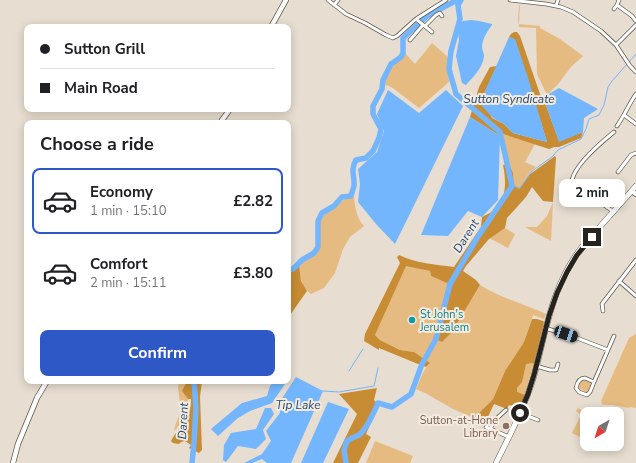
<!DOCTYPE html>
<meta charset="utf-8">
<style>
body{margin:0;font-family:"Nunito Sans",sans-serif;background:#f2f2f2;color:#202124;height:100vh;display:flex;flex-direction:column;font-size:15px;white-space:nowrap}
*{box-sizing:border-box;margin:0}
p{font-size:13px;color:#757577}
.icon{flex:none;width:22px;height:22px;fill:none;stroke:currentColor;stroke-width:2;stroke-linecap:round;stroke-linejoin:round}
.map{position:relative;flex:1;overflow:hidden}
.panel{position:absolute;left:24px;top:120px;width:267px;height:264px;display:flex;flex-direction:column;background:#fff;border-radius:8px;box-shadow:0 2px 10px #0003}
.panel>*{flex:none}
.banner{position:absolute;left:24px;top:24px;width:267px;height:88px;border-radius:8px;box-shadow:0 2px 10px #0003;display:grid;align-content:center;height:88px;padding:0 16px;background:#fff}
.needle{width:26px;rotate:219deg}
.buttons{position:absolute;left:580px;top:407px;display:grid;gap:8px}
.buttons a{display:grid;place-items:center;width:44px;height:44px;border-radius:8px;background:#fff;box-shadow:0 2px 10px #0003;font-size:20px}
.end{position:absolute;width:18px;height:18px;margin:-9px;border:5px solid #26231e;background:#fff;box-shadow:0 0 0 2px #fff}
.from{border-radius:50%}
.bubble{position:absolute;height:28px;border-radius:8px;background:#fff;box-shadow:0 2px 10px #0003;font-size:13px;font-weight:700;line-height:28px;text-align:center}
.car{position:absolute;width:12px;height:24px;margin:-12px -6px;border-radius:5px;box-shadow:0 0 3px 1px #0007;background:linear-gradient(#222 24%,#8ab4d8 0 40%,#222 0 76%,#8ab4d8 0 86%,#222 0)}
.banner b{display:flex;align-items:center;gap:14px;height:38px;font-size:15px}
.banner b+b{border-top:1px solid #e0e0e0}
.banner i{width:10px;height:10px;background:#202124}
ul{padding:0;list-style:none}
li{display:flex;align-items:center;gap:12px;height:66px;margin:0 8px 6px;padding:0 8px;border:2px solid transparent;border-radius:8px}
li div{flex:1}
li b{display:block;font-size:15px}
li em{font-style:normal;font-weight:700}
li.selected{border-color:#2f58c7}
li>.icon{width:36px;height:36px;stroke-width:1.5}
h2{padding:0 16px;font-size:18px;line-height:48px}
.primary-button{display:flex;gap:8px;margin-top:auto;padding:8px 16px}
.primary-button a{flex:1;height:46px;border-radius:8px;background:#2f58c7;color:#fff;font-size:16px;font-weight:700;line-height:46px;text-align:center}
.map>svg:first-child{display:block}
.green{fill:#e6bb81}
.forest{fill:#c78c34}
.water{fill:#73b6fe}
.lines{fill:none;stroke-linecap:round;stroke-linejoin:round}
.stream{stroke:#73b6fe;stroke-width:1}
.river{stroke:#73b6fe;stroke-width:5.5}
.street-casing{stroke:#655c52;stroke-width:4.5}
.secondary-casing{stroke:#655c52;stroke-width:6}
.primary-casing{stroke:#655c52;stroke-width:6}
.street{stroke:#fff;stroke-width:3}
.secondary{stroke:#fff;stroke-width:4.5}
.primary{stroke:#fff;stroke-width:5}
.route{stroke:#26231e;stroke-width:5}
.culture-dot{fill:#0f9aa8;stroke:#f4eadd;stroke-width:1.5}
.education-dot{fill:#8d6e63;stroke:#f4eadd;stroke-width:1.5}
.labels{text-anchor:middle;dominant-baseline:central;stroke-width:4;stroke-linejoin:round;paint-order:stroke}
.culture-label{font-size:11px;fill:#0d838f;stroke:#f4eadd;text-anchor:start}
.education-label{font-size:11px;fill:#785e54;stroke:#f4eadd;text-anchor:end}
.water-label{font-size:12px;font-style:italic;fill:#1c4a78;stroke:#f4eadd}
</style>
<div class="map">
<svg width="636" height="463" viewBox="0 0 636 463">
<rect width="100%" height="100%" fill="#e7ddd0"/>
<path class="green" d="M519,5H520L519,24L540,26V28L560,39L583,56L571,67L558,84L547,95L537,74L536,28L519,27L518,19Z
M432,43L448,57L449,82L419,108L393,88L386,85L384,82L392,65L400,59L404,52L415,64Z
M503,134L535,144L525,162L536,167C529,171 524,182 519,189L514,185L513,173L509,164Z
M354,197C355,207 357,219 364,226L350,237L343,249L335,273L324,288L311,294C301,287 300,277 299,265L315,253L320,244L319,221L325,214L333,209L345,199Z
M553,202L551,241L525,227H537L547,216Z
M505,228L515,234L508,248L489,238Z
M406,265L430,271L431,276L451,285L443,312L440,328L434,338L442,342L452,332L480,285C500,298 525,304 546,314L544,319L533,315L524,342L505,371L493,399L474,418L453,409L425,393L416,389C420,380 423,371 429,364L414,352L400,350L380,340L375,335Z
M636,334V408L630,407L629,408L612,405H603L601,403L602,402L601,401L629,338Z
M525,361L534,364L525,395L514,393Z
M582,380L587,381L591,383C591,388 590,392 585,393V392L581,389L580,390V391L578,390L579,382Z
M179,381H187L182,391C184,393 187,396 188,399C191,408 181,425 174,431L175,426L181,411L178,388Z
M578,408L587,414V440L585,439V437L584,439L572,433L581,415L576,411Z
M375,441L413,456L410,463H366Z"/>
<path class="forest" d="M514,32H517L520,36L541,97L544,100L559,141L583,132L581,138L559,147H554L549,149L503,134L500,136L470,117L479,87L490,67L497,66L482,98L492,118L504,124L513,133L547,142L515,40L509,37L511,34Z
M555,156L556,158L553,202L543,201L532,187L526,197L507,218L505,228L489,239L466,266L463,271L476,280L480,285L452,332L442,342L433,338L440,327L443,312L451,285L431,276L430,271L406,266L375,335L380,340L400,350L414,352L430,363L426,367L418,364L379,348V350L364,341L365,334L400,263L397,257L399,255C418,264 434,264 454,267L481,227L482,217C486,215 492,212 496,209C507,198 506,179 503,165L509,164L513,173L514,185L519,189L529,175Z
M299,265L301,281L307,291L288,318V271L291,272Z
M532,319H537L543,321L544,322L534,364L532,363L526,364L522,382L517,388V392L525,395L520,408L509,405L507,409L494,404L484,425L474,418L493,399L505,371L524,342Z
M187,381H202L200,397L202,450L199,453L189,448L191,445L185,441L181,442L179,444L173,443L171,441C176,431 185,423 189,412C191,408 191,403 191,399H188L182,391Z
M377,388L374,400L379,405L366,434L371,437L358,463H333L357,414L339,394Z"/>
<path class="water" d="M471,20L479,21L492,24V25C487,32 483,37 482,47C482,50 484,53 484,56C483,68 473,77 466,85L462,83L456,56L459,40L458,33L460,24L463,21Z
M509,37L515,39L529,81L547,142L513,133L504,124L493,118L481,105L482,98Z
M559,88L598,109L584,118L583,132L559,142L544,100L547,95Z
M388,90L419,113L446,90L463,106L395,244L376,224L358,202L360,184L358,169L377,152L384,131L377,114Z
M470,117L500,136L498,200L482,217L468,211L448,236L421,235Z
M296,377L323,391L291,463H267L262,459L252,463H244L262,454L271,441L266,431L280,413L279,403Z
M274,381H287L272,403L250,411L238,418L218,436L211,429L242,403L267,396L270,386Z
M328,402L349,409L323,463H301Z
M265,408H271L274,414L263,430L266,439L256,449L238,446L226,462L223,460L224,445L231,433L256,429Z"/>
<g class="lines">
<path class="stream" d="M512,186L520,188L532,171L552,157L558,150L581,139L586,129L589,119L599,115L604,105L608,87L612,81L636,54
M349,371L363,349
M323,391L339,392L374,386L378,368"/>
<path class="river" d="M288,269H293L302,260L314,253L318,247V221L322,213L334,206L342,197L351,196C352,193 353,189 354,186C355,177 350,170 356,160L366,158L373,151L379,138L381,129L373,114V106L382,89L383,80L391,64L401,57L403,53V38L427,16L457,0
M192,463L194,443L196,408L194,381
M346,463L344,450L347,441C351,438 355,437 359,435C367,429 374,412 378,403L392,407L411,394L422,364L436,339L450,284L477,238L512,186L500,132L456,94L449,69L451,51L460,19L458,5L461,0"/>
<defs>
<path id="street" d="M328,0L346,14L365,23L386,35L393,38L397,36L416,19L446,0
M510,0L546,4L561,7L573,12L601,31L616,45L630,66L636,72
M334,5L338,0
M617,5L632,16L636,21
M556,6L558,0
M614,9L617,5L619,0
M416,19L432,32
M425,26L436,15L440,13L442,16
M410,40L423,25
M616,45L636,25
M624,115L636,124
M617,126C624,116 629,104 636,94
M618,172L631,155L636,153
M614,212L591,196L576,192C558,177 603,141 614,132
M619,281L636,296
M603,311L602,304L636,260
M545,328L577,338L608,350
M536,366L550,370H556L558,364
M585,378L594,382L590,392L587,395L579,392L576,388C577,383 579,378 585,378Z
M594,382L614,336
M520,413L538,420
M486,427L509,437
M490,429L495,420L506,410"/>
<path id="secondary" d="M271,27L286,0
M220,123L230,109
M632,191L636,194
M13,463L18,444L37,398L47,381"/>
<path id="primary" d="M496,463C510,435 525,406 534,376C546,331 552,285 582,247L636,186"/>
</defs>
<use href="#street" class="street-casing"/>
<use href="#secondary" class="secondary-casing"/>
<use href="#primary" class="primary-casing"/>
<use href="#street" class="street"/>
<use href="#secondary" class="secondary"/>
<use href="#primary" class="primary"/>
</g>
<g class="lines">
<path class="route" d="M520,413L528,394L534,375L549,316L557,293L567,272L577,255L592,237"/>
</g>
<circle class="culture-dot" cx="412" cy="320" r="4"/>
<circle class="education-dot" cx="506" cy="426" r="4"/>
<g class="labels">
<g class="culture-label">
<text x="420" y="314">St John's<tspan x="420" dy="13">Jerusalem</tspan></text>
</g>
<g class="education-label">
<text x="498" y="420">Sutton-at-Hone<tspan x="498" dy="13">Library</tspan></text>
</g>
<g class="water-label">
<text x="509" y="99">Sutton Syndicate</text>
<text transform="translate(466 236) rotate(-58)">Darent</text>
<text x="298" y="405">Tip Lake</text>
<text transform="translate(183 421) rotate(-87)">Darent</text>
</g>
</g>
</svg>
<div class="buttons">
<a><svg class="needle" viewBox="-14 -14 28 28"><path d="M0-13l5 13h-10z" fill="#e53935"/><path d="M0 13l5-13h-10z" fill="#757577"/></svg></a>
</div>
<i class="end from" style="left:520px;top:413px"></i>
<i class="end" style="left:592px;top:237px"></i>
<div class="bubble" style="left:559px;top:179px;width:66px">2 min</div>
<i class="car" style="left:566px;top:334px;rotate:109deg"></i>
<div class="banner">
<b><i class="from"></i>Sutton Grill</b>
<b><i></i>Main Road</b>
</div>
<section class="panel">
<h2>Choose a ride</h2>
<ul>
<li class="selected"><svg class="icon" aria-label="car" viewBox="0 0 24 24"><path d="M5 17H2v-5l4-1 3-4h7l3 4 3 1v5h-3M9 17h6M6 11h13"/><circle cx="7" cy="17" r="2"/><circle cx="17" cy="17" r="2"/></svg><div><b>Economy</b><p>1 min · 15:10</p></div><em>£2.82</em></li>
<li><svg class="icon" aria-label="car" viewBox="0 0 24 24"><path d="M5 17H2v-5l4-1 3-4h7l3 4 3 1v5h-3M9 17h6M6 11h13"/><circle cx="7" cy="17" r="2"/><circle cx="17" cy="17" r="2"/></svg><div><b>Comfort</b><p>2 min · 15:11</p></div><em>£3.80</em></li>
</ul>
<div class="primary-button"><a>Confirm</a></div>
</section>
</div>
